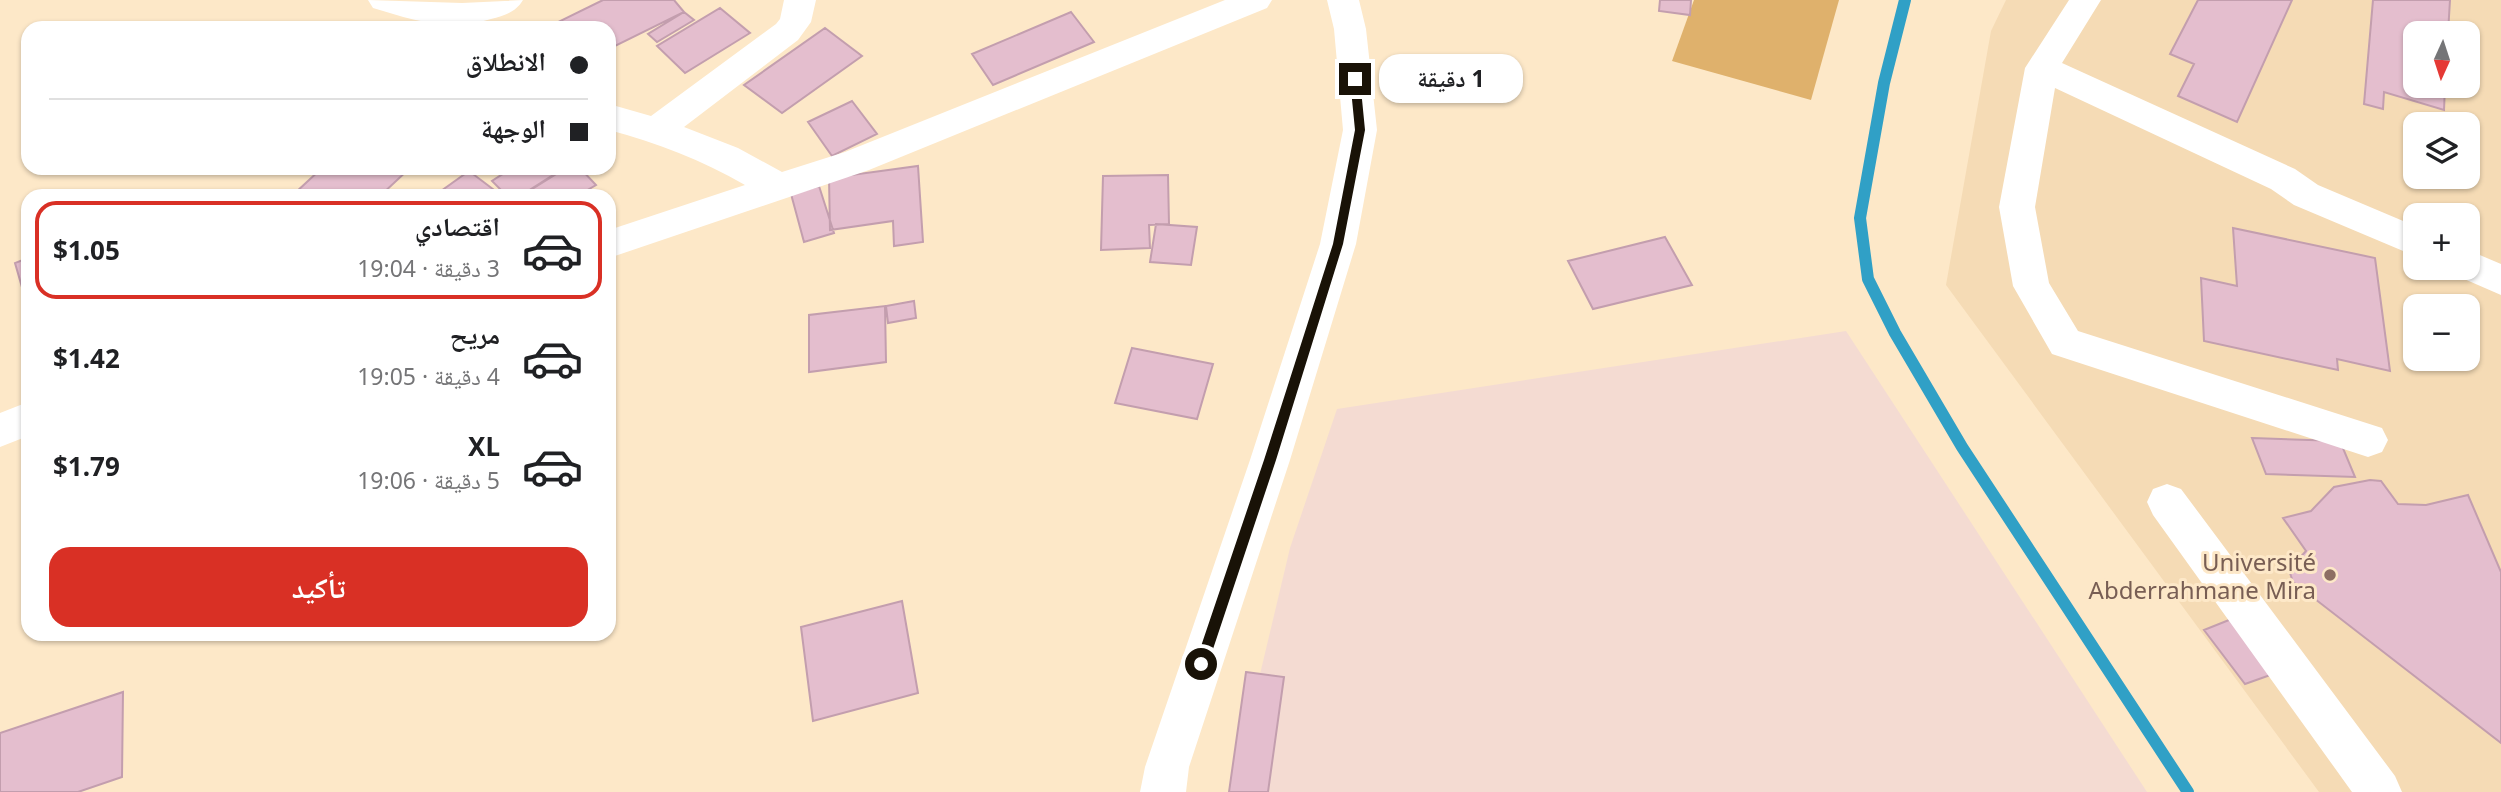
<!DOCTYPE html>
<html lang="ar">
<meta charset="utf-8">
<style>
body{margin:0;font-family:"Noto Sans","Noto Naskh Arabic",sans-serif;background:#f6f6f6;color:#202124;direction:rtl;height:100vh;display:flex;flex-direction:column;font-size:26px;white-space:nowrap}
*{box-sizing:border-box;margin:0}
p{font-size:23px;color:#757577}
.icon{flex:none;width:38px;height:38px;fill:none;stroke:currentColor;stroke-width:2;stroke-linecap:round;stroke-linejoin:round}
.map{position:relative;flex:1;overflow:hidden;direction:ltr}
.drawer{position:absolute;left:21px;top:189px;width:595px;height:452px;display:flex;flex-direction:column;background:#fff;border-radius:21px;box-shadow:0 2px 5px #0004;direction:rtl}
.drawer>*{flex:none}
.banner{position:absolute;left:21px;top:21px;width:595px;height:154px;border-radius:21px;box-shadow:0 2px 5px #0004;direction:rtl;display:grid;align-content:center;height:154px;padding:0 28px;background:#fff}
.needle{width:46px;rotate:183deg}
.controls{position:absolute;left:2403px;top:21px;display:grid;gap:14px}
.controls a{display:grid;place-items:center;width:77px;height:77px;border-radius:14px;background:#fff;box-shadow:0 2px 5px #0004;font-size:35px}
.end{position:absolute;width:32px;height:32px;margin:-16px;border:9px solid #191207;background:#fff;box-shadow:0 0 0 4px #fff}
.from{border-radius:50%}
.bubble{position:absolute;height:49px;border-radius:21px;background:#fff;box-shadow:0 2px 5px #0004;font-size:23px;font-weight:700;line-height:49px;text-align:center;direction:rtl}
.banner b{display:flex;align-items:center;gap:24px;height:66px;font-size:26px}
.banner b+b{border-top:2px solid #e0e0e0}
.banner i{width:18px;height:18px;background:#202124}
ul{padding:12px 0 0;list-style:none}
li{display:flex;align-items:center;gap:21px;height:98px;margin:0 14px 10px;padding:0 14px;border:4px solid transparent;border-radius:21px}
li div{flex:1}
li b{display:block;font-size:26px}
li em{font-style:normal;font-weight:700}
li.on{border-color:#d93025}
li>.icon{width:63px;height:63px;stroke-width:1.5}
.action{display:flex;gap:14px;margin-top:auto;padding:14px 28px}
.action a{flex:1;height:80px;border-radius:21px;background:#d93025;color:#fff;font-size:28px;font-weight:700;line-height:80px;text-align:center}
.map>svg:first-child{display:block}
.industrial{fill:#f4dbd2}
.built{fill:#f5dbb5;fill-rule:evenodd}
.green{fill:#dfb16c}
.lines{fill:none;stroke-linecap:round;stroke-linejoin:round}
.stream{stroke:#30a0c6;stroke-width:12}
.building{fill:#e4bece;stroke:#c39eae;stroke-width:2}
.minor{fill:#fff;fill-rule:evenodd}
.route{fill:#191207}
.education-dot{fill:#8d6e63;stroke:#fde8c8;stroke-width:2.5}
.labels{text-anchor:middle;dominant-baseline:central;stroke-width:6;stroke-linejoin:round;paint-order:stroke}
.education-label{font-size:24px;fill:#785e54;stroke:#fde8c8;text-anchor:end}
</style>
<div class="map">
<svg width="2501" height="792" viewBox="0 0 2501 792">
<rect width="100%" height="100%" fill="#fde8c8"/>
<path class="industrial" d="M1846,331L2147,792H1232L1290,548L1337,409Z"/>
<path class="built" d="M2006,0H2501V792H2319L1946,285L1991,31ZM2415,33H2468V86H2415ZM2415,124H2468V177H2415ZM2415,215H2468V268H2415ZM2415,306H2468V359H2415Z"/>
<path class="green" d="M1694,0H1839L1811,100L1672,61Z"/>
<g class="lines">
<path class="stream" d="M1905,0L1884,83L1860,218L1868,279L1895,333L1962,447L2188,792"/>
</g>
<path class="building" d="M603,0H674L684,12L609,49V28H557L554,24Z
M1660,0H1691L1690,15L1659,11Z
M2198,0H2292L2237,122L2178,96L2194,64L2170,54Z
M2373,0H2450L2448,33H2415V86H2445L2444,110L2384,92L2383,109L2364,104Z
M720,8L750,33L685,73L657,46Z
M684,12L694,20L657,42L648,34Z
M1071,12L1094,42L993,85L972,54Z
M825,28L862,56L782,113L744,85Z
M852,101L877,134L832,156L808,122Z
M918,166L923,242L894,246L893,221L830,230L829,178Z
M322,168H410L380,196H299L294,194Z
M512,168H564L520,196H507L492,181Z
M566,168H580L596,185L577,196H521Z
M469,171L502,196H434Z
M1168,175L1169,224L1149,225L1150,248L1101,250L1103,176Z
M819,186L834,233L804,242L791,194Z
M1156,224L1197,227L1191,265L1150,262Z
M2233,228L2375,258L2390,371L2337,359L2338,370L2204,341L2201,278L2237,286Z
M1665,237L1692,285L1593,309L1568,261Z
M28,258V308L15,263Z
M914,301L916,318L888,323L886,306Z
M885,306L886,362L809,372V315Z
M1132,348L1213,364L1197,419L1115,403Z
M2252,438L2340,441L2355,477L2266,474Z
M2370,480L2381,481L2398,504L2426,505L2468,495L2501,572V743L2293,582L2289,570L2306,551L2283,518L2311,511L2334,487Z
M902,601L918,693L813,721L801,627Z
M2234,618L2276,673L2245,684L2204,630Z
M1246,672L1284,677L1268,792H1229Z
M123,692L122,777L78,792H0V733Z"/>
<g class="lines">
<path class="minor" d="M368,0L462,3L523,0C516,12 504,16 491,19C450,32 412,20 373,8Z
M784,0H816L811,22L798,40L684,127L738,148L782,172L845,152L1225,0H1272L1267,8L869,170L609,258V230L745,185C702,160 657,143 609,130V104L651,116L776,24L780,19Z
M1327,0H1359L1366,29L1377,130L1356,244L1290,460L1189,767L1186,792H1140L1145,767L1250,460L1320,244L1343,130L1334,29Z
M2069,0H2101L2062,63L2295,169L2318,185L2415,226V256L2294,205L2271,189L2055,88L2035,207L2049,283L2078,331L2382,428L2388,440L2382,452L2368,457L2052,354L2013,286L1999,207L2025,68Z
M2468,250L2501,264V295L2455,275L2451,268H2468Z
M28,402V436L0,447V413Z
M2167,484L2181,489L2395,776L2402,792H2352L2153,515L2147,502L2153,489Z"/>
</g>
<path class="route" d="M1355,76L1360,79L1365,130L1343,244L1276,460L1208,664L1201,671L1195,664L1264,460L1333,244L1355,130L1350,79Z"/>
<circle class="education-dot" cx="2330" cy="575" r="7"/>
<g class="labels">
<g class="education-label">
<text x="2316" y="561">Université<tspan x="2316" dy="28">Abderrahmane Mira</tspan></text>
</g>
</g>
</svg>
<div class="controls">
<a><svg class="needle" viewBox="-14 -14 28 28"><path d="M0-13l5 13h-10z" fill="#e53935"/><path d="M0 13l5-13h-10z" fill="#757577"/></svg></a>
<a><svg class="icon" aria-label="layers" viewBox="0 0 24 24"><path d="M12 4l9 5-9 5-9-5zM3 14l9 5 9-5"/></svg></a>
<a>+</a>
<a>−</a>
</div>
<i class="end from" style="left:1201px;top:664px"></i>
<i class="end" style="left:1355px;top:79px"></i>
<div class="bubble" style="left:1379px;top:54px;width:144px">1 دقيقة</div>
<div class="banner">
<b><i class="from"></i>الانطلاق</b>
<b><i></i>الوجهة</b>
</div>
<section class="drawer">
<ul>
<li class="on"><svg class="icon" aria-label="car" viewBox="0 0 24 24"><path d="M5 17H2v-5l4-1 3-4h7l3 4 3 1v5h-3M9 17h6M6 11h13"/><circle cx="7" cy="17" r="2"/><circle cx="17" cy="17" r="2"/></svg><div><b>اقتصادي</b><p>3 دقيقة · 19:04</p></div><em>$1.05</em></li>
<li><svg class="icon" aria-label="car" viewBox="0 0 24 24"><path d="M5 17H2v-5l4-1 3-4h7l3 4 3 1v5h-3M9 17h6M6 11h13"/><circle cx="7" cy="17" r="2"/><circle cx="17" cy="17" r="2"/></svg><div><b>مريح</b><p>4 دقيقة · 19:05</p></div><em>$1.42</em></li>
<li><svg class="icon" aria-label="car" viewBox="0 0 24 24"><path d="M5 17H2v-5l4-1 3-4h7l3 4 3 1v5h-3M9 17h6M6 11h13"/><circle cx="7" cy="17" r="2"/><circle cx="17" cy="17" r="2"/></svg><div><b>XL</b><p>5 دقيقة · 19:06</p></div><em>$1.79</em></li>
</ul>
<div class="action"><a>تأكيد</a></div>
</section>
</div>
